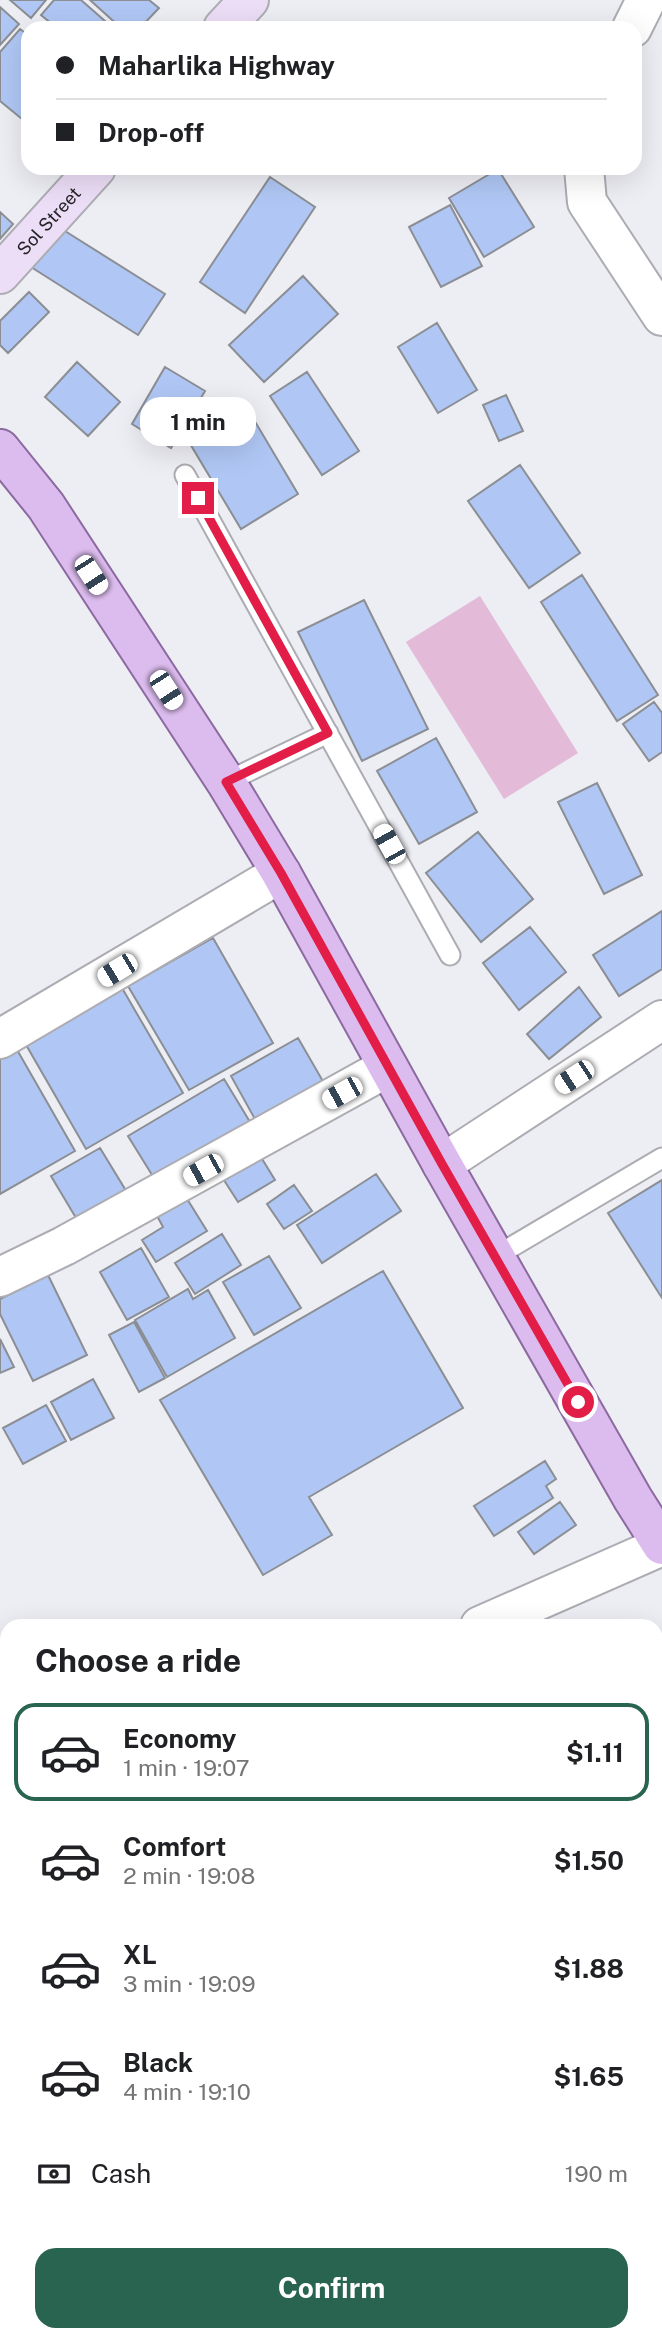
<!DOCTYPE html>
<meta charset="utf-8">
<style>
body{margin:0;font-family:"Public Sans",sans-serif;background:#f2f2f2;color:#202124;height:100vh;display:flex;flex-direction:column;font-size:26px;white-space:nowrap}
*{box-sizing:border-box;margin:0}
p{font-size:23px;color:#757577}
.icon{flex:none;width:38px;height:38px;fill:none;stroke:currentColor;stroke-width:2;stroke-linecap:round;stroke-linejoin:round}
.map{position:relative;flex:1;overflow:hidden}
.drawer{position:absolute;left:0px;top:1619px;width:663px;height:723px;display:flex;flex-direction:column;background:#fff;border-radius:21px 21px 0 0;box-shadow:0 7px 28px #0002}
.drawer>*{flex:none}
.banner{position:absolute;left:21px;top:21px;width:621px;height:154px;border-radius:21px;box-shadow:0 7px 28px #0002;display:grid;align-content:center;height:154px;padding:0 35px;background:#fff}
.end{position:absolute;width:32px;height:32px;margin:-16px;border:9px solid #e11d48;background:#fff;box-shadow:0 0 0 4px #fff}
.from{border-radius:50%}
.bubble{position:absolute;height:49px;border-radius:21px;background:#fff;box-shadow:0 7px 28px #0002;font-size:23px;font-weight:700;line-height:49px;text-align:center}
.car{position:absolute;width:21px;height:42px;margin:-21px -10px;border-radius:9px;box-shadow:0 0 5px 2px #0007;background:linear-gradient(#fff 24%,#345 0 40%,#fff 0 76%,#345 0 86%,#fff 0)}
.banner b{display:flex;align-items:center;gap:24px;height:66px;font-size:26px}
.banner b+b{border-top:2px solid #e0e0e0}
.banner i{width:18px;height:18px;background:#202124}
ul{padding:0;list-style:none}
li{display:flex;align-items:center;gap:21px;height:98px;margin:0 14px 10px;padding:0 21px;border:4px solid transparent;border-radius:21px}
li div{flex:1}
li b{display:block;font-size:26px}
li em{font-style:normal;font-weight:700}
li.active{border-color:#286450}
li>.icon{width:63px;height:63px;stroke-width:1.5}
h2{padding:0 35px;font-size:32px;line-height:84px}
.pay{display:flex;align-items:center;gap:18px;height:77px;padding:0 35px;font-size:26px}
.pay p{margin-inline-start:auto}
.cta{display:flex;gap:14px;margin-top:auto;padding:14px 35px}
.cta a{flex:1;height:80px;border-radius:21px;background:#286450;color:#fff;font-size:28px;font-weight:700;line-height:80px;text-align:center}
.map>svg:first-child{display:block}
.green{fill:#e3bad8}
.building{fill:#b0c7f5;stroke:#8b8e93;stroke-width:2}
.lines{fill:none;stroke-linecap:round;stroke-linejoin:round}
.lane-casing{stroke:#acacb2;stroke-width:23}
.street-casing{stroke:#acacb2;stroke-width:42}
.secondary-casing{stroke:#acacb2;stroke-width:42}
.primary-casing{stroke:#8c6aa0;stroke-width:42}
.lane{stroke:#fff;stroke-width:19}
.street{stroke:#fff;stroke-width:38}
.secondary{stroke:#eddef7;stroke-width:38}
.primary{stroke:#dcbcee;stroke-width:38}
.route{stroke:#e11d48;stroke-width:9}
.labels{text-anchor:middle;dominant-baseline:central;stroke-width:7;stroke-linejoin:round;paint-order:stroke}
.street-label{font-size:18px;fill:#232325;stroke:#fff}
</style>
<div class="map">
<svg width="662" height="2340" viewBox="0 0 662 2340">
<rect width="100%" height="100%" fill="#ededf4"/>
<path class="green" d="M480,596L578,753L504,799L406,642Z"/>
<path class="building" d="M10,0H46L31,18Z
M54,0H81L113,28H57L41,15Z
M90,0H149L159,8L140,28H121Z
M0,7L19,24L0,45Z
M20,29L28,35V124L0,101V52Z
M498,169L534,227L484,257L449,198Z
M270,177L315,207L245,313L200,282Z
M450,205L482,266L441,287L409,227Z
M0,212L13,224L0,239Z
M57,226L165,294L138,335L31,267Z
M303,276L338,314L264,382L229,345Z
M29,292L49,312L8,353L0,345V321Z
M437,323L477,390L438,413L398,347Z
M77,362L120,402L88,436L45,397Z
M165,367L205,391L171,448L132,424Z
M307,372L359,451L322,475L270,396Z
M506,395L523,431L499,441L483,405Z
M244,403L298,494L241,529L186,437Z
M520,465L580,553L529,588L468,501Z
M582,575L658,695L617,721L541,602Z
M364,600L428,729L362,761L298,632Z
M654,702L662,713V752L649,761L623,724Z
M436,738L477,812L419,844L377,771Z
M597,783L642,875L604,894L558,802Z
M478,832L533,899L481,942L426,873Z
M662,911V969L619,996L593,955Z
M530,927L566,972L519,1010L483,963Z
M213,938L273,1043L189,1090L128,986Z
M579,987L601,1017L549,1059L527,1034Z
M122,988L183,1093L86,1149L25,1043Z
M298,1038L324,1083L256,1121L231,1076Z
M16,1048L75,1151L0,1194V1057Z
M224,1079L253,1127L157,1183L128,1136Z
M100,1148L128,1194L79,1223L51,1176Z
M259,1154L275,1180L238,1202L222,1177Z
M376,1174L401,1211L322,1263L297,1225Z
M662,1180V1298L608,1213Z
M294,1185L312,1211L284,1229L267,1204Z
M184,1194L207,1231L156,1262L142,1240L163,1227L155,1212Z
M222,1234L241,1265L195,1294L175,1263Z
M141,1248L169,1297L127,1320L100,1272Z
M269,1256L301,1308L254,1335L223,1282Z
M383,1271L463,1408L309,1497L332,1535L263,1575L160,1400Z
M48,1275L87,1355L33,1381L0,1314V1299Z
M188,1289L193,1299L208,1290L235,1338L167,1377L135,1320Z
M134,1322L165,1378L139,1392L109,1335Z
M0,1339L14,1367L0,1373Z
M93,1379L114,1418L71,1440L51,1402Z
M46,1405L66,1441L23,1464L3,1428Z
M545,1461L556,1479L546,1486L553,1498L494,1536L474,1506Z
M560,1502L576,1525L534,1554L518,1532Z
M662,1804V1872L656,1875V1807Z
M662,1876V1936L656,1939V1879Z
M7,1906V1926L0,1920V1914Z
M0,1980L7,1986V2040L0,2048Z
M662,2271V2340H648L642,2334H656V2278Z
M35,2334H128L135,2340H31Z"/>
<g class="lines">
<defs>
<path id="lane" d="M185,475L450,955
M226,782L328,733
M496,1256L662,1158"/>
<path id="street" d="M632,28L646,0
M584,168L587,202L662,316
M0,1039L281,873
M442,1164L662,1020
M0,1277L64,1246L388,1067
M480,1626L662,1546
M0,2128L7,2120
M0,2154L7,2159
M231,2334L238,2340
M583,2334L590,2340"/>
<g id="secondary">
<path d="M223,28L249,0"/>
<path id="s1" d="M0,274L96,168"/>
</g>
<path id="primary" d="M0,449L46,506L226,782L281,873L442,1164L633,1499L662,1545"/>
</defs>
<use href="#lane" class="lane-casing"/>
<use href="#street" class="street-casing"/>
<use href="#secondary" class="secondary-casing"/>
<use href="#primary" class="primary-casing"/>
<use href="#lane" class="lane"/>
<use href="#street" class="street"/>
<use href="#secondary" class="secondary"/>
<use href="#primary" class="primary"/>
</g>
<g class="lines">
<path class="route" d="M198,498L328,733L226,782L281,873L442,1164L578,1402"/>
</g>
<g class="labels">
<g class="street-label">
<text stroke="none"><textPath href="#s1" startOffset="72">Sol Street</textPath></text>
</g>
</g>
</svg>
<i class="end from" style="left:578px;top:1402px"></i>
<i class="end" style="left:198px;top:498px"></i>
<div class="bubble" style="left:140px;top:397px;width:116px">1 min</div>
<i class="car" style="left:91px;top:575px;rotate:147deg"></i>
<i class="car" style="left:166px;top:690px;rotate:147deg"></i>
<i class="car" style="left:389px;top:844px;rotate:331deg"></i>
<i class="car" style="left:117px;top:970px;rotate:239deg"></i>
<i class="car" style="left:574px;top:1077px;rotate:237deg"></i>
<i class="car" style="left:342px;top:1093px;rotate:241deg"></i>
<i class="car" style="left:203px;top:1170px;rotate:241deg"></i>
<div class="banner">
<b><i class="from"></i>Maharlika Highway</b>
<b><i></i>Drop-off</b>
</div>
<section class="drawer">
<h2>Choose a ride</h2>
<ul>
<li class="active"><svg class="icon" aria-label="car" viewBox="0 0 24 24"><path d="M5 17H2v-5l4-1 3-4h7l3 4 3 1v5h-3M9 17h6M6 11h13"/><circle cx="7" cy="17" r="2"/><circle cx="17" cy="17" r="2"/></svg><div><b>Economy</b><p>1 min · 19:07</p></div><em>$1.11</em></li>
<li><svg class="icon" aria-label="car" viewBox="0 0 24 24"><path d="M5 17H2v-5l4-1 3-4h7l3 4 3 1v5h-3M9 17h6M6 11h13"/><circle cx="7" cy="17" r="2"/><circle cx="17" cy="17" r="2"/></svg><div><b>Comfort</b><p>2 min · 19:08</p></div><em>$1.50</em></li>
<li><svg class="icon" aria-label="car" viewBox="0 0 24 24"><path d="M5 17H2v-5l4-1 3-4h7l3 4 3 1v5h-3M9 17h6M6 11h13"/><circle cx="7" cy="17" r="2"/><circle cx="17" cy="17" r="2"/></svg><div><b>XL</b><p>3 min · 19:09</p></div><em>$1.88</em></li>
<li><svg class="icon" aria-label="car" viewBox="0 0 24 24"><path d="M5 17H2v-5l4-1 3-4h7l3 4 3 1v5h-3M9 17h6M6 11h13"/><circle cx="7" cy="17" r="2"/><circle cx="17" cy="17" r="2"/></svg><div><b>Black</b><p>4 min · 19:10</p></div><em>$1.65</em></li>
</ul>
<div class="pay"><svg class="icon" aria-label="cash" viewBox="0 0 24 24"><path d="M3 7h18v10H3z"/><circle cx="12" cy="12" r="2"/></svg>Cash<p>190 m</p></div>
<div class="cta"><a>Confirm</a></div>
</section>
</div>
